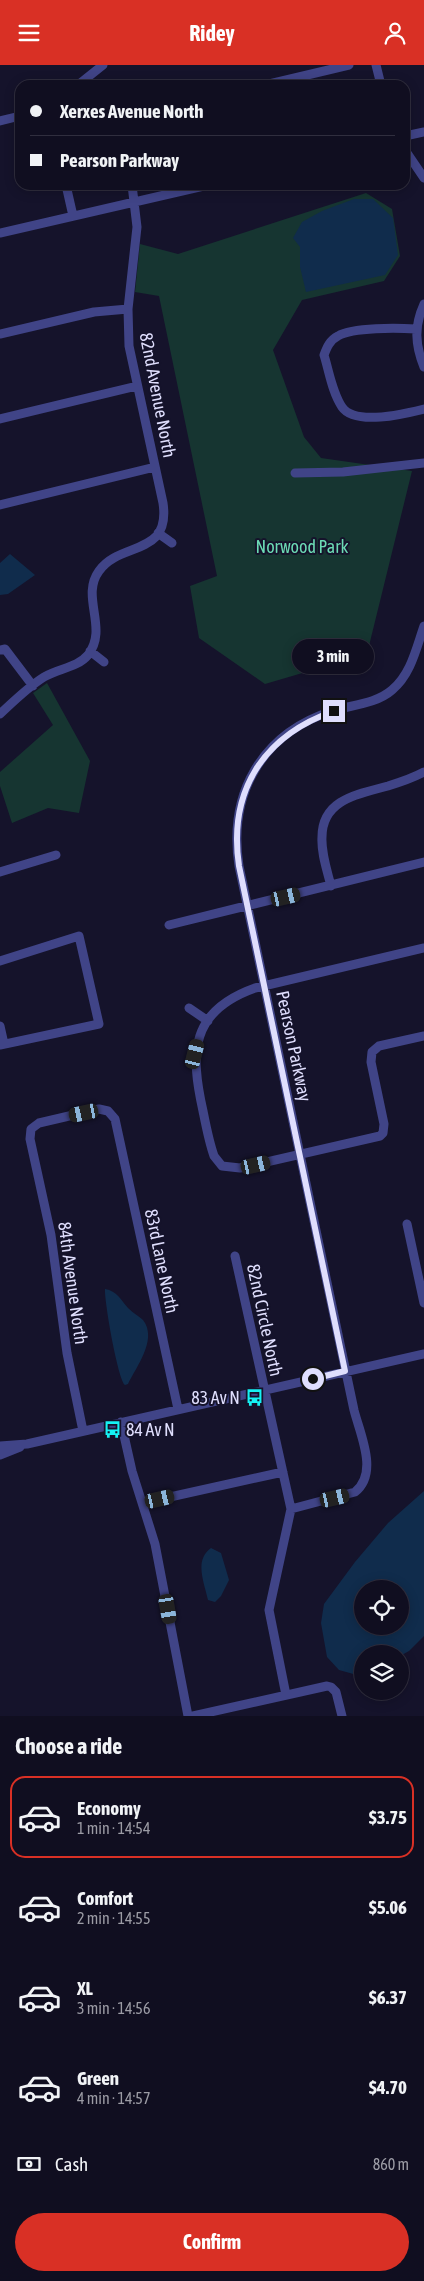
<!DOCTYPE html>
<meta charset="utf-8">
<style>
body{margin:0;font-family:"Asap Condensed",sans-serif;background:#1e1c2d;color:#f1f3f6;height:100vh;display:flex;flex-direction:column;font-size:19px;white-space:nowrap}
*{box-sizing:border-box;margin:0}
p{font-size:16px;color:#9c9ca5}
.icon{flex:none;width:28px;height:28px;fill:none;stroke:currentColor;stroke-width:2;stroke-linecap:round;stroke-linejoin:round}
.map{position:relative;height:1651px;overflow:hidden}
.details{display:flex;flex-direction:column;background:#100e20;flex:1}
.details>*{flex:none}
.hud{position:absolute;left:15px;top:15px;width:395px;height:110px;border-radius:15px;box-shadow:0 2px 12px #0003,0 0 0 1px #302e3e;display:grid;align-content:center;height:110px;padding:0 15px;background:#100e20}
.controls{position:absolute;left:354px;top:1515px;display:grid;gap:10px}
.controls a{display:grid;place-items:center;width:55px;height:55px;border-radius:50%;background:#100e20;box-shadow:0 2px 12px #0003,0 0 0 1px #302e3e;font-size:25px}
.end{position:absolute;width:22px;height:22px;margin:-11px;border:6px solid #dfdefd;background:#111;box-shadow:0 0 0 2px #111}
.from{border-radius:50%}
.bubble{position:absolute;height:35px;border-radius:18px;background:#100e20;box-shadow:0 2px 12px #0003,0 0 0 1px #302e3e;font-size:16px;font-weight:700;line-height:35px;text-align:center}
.car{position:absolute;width:15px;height:30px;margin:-15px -8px;border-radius:6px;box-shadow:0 0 4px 1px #0007;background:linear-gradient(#222 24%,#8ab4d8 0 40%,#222 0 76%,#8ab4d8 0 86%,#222 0)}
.hud b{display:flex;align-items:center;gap:18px;height:48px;font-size:19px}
.hud b+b{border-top:1px solid #302e3e}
.hud i{width:12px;height:12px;background:#f1f3f6}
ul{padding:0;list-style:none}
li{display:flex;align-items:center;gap:15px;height:82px;margin:0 10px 8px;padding:0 5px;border:2px solid transparent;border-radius:15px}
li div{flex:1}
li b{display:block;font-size:19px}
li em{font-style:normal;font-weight:700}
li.current{border-color:#d93025}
li>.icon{width:45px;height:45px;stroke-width:1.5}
h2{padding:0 15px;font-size:22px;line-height:60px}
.pay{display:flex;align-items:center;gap:12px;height:55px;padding:0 15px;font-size:19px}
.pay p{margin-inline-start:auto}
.action{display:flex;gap:10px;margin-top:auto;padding:10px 15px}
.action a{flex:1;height:58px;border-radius:30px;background:#d93025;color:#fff;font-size:20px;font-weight:700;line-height:58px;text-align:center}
header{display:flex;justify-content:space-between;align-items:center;height:65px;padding:0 15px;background:#d93025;color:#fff;font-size:22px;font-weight:700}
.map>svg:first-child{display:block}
.green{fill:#163531}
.water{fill:#102c4c;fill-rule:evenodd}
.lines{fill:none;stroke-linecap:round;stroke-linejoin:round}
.minor{stroke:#404487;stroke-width:9}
.route{stroke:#dfdefd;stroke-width:6}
.labels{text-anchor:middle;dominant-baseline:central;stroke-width:4;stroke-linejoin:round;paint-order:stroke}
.street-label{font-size:18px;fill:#dfdefd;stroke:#15132b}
.park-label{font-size:18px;fill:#6cdbb5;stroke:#15132b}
.poi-label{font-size:18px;fill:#dfdefd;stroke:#15132b;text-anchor:end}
</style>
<header><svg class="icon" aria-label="menu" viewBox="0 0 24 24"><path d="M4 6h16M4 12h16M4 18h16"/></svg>Ridey<svg class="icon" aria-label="person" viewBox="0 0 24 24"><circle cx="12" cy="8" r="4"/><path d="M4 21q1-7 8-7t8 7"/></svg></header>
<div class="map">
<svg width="424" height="1651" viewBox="0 0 424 1651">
<rect width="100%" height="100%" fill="#15132b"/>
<path class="green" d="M366,128L392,144L400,191L384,216L302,235L273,285L304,372L321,393L412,406L367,589L265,619L199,573L190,521L217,511L159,231L135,227L140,179L178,189Z
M47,618L90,696L79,748L48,743L12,758L0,721V707L53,660L33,628Z"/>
<path class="water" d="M354,134H373L393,153L398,190L385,210L306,227L300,202V182L293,173L302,157L322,146Z
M10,489L35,510L8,529L0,530V498Z
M105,1224C117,1226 121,1235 128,1243C133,1248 139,1251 143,1255C158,1274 136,1302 128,1319L125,1320C118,1315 104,1235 105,1224Z
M424,1426V1571L409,1586L400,1591V1589H362V1609L357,1610L339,1605L327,1592L321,1558L324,1539L355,1497L388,1458ZM362,1524H400V1561H362Z
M211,1483L221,1488L229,1515L221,1531L215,1537L208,1535C204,1517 194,1495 211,1483Z"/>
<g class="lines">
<path class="minor" d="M376,0L381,20
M78,20L103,0
M265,20L349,0
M0,56L20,51
M405,71L424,67
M405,85L424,113
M66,120L73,151
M0,168L208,120
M424,239C414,261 415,280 424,302
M416,264C398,263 353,262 338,271C330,275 327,282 324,290C329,306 332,327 342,342C355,361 404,349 424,344
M0,269L94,247L128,244
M0,354L137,321
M295,408L343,407L424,398
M0,440L155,402
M158,468L172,478
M0,585L5,584L33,621
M90,586L104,597
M0,649C14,636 28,622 44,612C59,603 77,603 88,590C109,563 80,532 99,506C120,476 171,492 163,438L129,281L128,244L137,162L132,120
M0,807L56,790
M331,821C327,805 321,788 322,772C322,734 359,729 388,721C401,717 413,713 424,707
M169,860L424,797
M424,883L255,923C190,946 190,988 203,1046C206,1061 209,1077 214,1091L222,1101L240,1103L380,1071L383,1068L384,1059L371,997L372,987L379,981L424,971
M0,896L79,871L99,959L0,980
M189,943L208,956
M0,961L4,979
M407,1159L424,1238
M235,1191L291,1444L269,1545L286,1630
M121,1357L132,1406L155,1479L188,1651
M83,1366L67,1288L51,1170L30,1074L31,1064L39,1058L99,1044L108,1046L115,1054L178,1344
M0,1381L27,1379L424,1289
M0,1390L20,1382
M143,1438L283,1407
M291,1444L355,1427C379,1408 360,1369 354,1345L239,801C228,729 261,669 332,646C351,640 376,639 392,625C411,609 416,584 424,561
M193,1651L327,1621L331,1622L336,1627L342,1651"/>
</g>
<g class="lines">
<path class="route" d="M313,1314L345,1306L239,801C228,726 263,671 334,646"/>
</g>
<defs>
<symbol id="bus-bare" viewBox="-9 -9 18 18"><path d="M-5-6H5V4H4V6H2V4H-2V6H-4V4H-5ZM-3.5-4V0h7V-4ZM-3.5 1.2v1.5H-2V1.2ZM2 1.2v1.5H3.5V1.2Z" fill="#15f1f3" stroke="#15132b" stroke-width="2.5" paint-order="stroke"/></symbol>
</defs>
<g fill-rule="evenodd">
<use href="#bus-bare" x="242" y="1320" width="25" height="25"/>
<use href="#bus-bare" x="100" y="1352" width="25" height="25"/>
</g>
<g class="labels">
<g class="street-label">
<text transform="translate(158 330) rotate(79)">82nd Avenue North</text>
<text transform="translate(294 981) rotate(78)">Pearson Parkway</text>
<text transform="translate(162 1196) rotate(78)">83rd Lane North</text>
<text transform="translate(73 1218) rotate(82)">84th Avenue North</text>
<text transform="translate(265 1255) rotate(78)">82nd Circle North</text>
</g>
<g class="park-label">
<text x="302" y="481">Norwood Park</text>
</g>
<g class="poi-label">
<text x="240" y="1332">83 Av N</text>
<text x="126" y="1364" text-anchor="start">84 Av N</text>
</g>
</g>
</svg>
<div class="controls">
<a><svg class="icon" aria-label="locate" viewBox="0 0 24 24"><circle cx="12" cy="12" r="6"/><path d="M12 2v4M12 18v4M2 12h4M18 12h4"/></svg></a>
<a><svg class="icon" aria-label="layers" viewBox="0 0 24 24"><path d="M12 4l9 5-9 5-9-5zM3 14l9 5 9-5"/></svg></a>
</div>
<i class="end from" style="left:313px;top:1314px"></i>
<i class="end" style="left:334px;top:646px"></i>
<div class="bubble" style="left:292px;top:574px;width:82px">3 min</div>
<i class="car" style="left:286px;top:832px;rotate:77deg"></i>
<i class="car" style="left:195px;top:989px;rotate:14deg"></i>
<i class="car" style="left:84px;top:1048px;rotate:258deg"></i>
<i class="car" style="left:256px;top:1100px;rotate:77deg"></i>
<i class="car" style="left:335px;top:1433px;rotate:77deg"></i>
<i class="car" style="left:160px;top:1434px;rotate:77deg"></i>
<i class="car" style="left:168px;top:1544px;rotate:170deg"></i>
<div class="hud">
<b><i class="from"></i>Xerxes Avenue North</b>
<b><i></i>Pearson Parkway</b>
</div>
</div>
<section class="details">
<h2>Choose a ride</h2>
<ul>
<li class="current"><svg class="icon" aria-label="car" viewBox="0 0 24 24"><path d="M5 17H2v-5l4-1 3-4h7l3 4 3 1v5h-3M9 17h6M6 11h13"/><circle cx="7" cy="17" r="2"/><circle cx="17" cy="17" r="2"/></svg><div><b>Economy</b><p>1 min · 14:54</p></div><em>$3.75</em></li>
<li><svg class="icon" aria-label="car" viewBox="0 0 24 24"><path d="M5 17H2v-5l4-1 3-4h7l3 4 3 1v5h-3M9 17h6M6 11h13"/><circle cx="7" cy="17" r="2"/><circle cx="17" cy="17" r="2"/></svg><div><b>Comfort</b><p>2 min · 14:55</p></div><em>$5.06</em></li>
<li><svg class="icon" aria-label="car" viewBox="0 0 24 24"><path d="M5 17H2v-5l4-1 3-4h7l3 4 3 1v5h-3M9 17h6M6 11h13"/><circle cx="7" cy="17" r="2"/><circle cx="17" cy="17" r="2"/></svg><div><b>XL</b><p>3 min · 14:56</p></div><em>$6.37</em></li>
<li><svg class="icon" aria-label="car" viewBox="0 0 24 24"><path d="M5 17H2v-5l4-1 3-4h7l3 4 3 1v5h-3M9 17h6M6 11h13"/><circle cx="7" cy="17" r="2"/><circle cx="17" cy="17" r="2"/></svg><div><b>Green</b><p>4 min · 14:57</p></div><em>$4.70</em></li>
</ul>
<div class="pay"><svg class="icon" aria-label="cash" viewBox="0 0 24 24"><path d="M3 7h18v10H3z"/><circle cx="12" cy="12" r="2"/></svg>Cash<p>860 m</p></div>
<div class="action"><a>Confirm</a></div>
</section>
